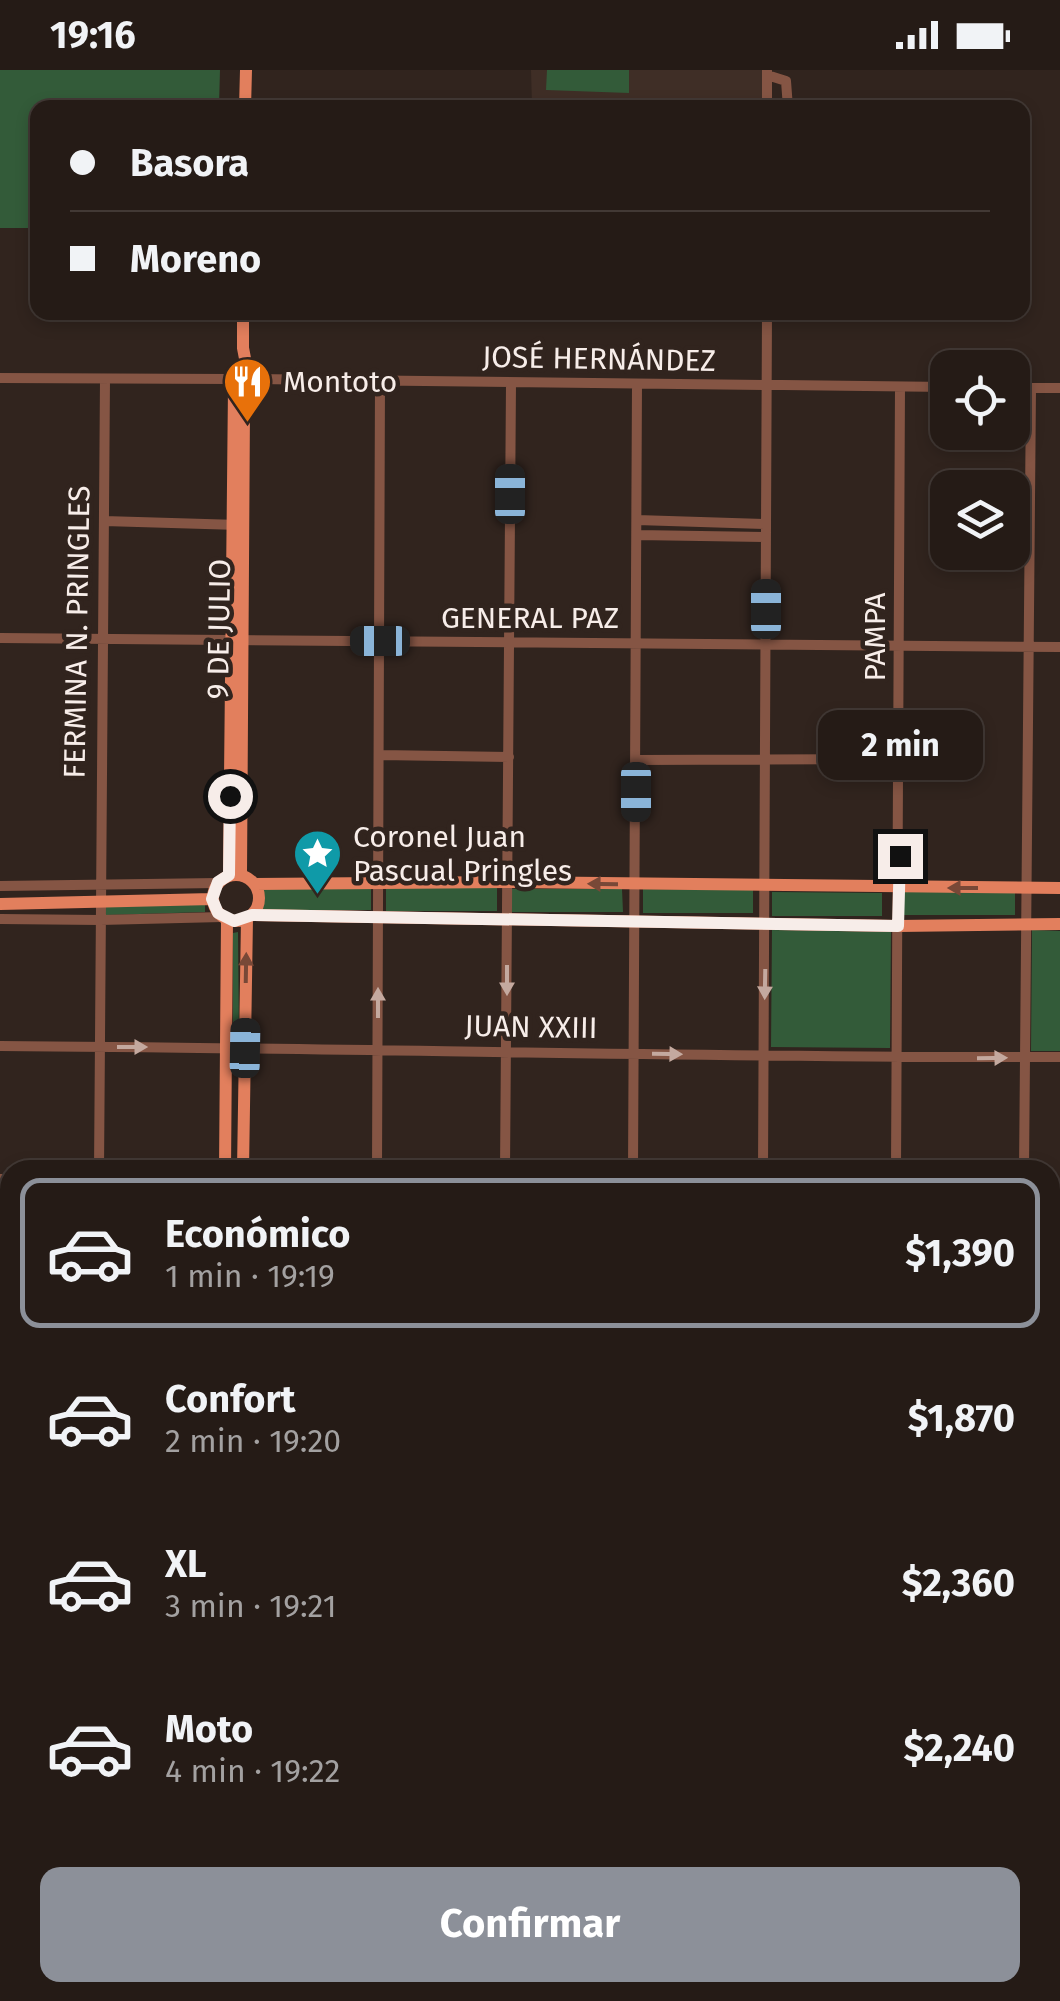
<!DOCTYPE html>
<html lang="es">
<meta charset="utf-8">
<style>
body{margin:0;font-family:"Fira Sans",sans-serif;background:#312823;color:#f1f3f6;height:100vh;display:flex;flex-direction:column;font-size:38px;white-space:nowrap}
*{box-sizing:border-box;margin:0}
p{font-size:32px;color:#a3a1a1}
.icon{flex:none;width:55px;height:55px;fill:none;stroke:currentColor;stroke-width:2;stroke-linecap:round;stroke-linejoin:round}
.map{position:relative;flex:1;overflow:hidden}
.sheet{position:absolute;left:0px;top:1090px;width:1060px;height:842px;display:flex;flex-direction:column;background:#251b16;border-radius:30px 30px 0 0;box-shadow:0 5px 15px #0003,0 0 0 2px #423935}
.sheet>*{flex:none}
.guide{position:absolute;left:30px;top:30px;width:1000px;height:220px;border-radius:20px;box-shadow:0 5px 15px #0003,0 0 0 2px #423935;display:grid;align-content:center;height:220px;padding:0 40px;background:#251b16}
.controls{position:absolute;left:930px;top:280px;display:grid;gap:20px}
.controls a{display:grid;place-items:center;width:100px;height:100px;border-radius:20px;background:#251b16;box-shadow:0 5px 15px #0003,0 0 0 2px #423935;font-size:50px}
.end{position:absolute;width:45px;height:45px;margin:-22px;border:12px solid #f7ede9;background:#111;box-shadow:0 0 0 5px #111}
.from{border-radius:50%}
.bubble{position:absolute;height:70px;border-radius:20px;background:#251b16;box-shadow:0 5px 15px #0003,0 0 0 2px #423935;font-size:32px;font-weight:700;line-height:70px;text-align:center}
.car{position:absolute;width:30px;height:60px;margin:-30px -15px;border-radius:12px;box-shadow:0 0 8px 2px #0007;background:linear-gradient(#222 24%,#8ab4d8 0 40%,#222 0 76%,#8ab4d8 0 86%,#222 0)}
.guide b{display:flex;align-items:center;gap:35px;height:95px;font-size:38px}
.guide b+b{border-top:2px solid #423935}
.guide i{width:25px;height:25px;background:#f1f3f6}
ul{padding:18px 0 0;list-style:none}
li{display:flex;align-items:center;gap:30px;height:150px;margin:0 20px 15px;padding:0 20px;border:5px solid transparent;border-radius:20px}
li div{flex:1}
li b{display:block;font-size:38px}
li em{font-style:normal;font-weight:700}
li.current{border-color:#8c9099}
li>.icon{width:90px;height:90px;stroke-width:1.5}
.button{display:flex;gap:20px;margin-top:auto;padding:20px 40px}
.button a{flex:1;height:115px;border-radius:20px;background:#8c9099;color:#fff;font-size:40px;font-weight:700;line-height:115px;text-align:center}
.status{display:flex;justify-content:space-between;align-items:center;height:70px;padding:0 50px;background:#251b16;direction:ltr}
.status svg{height:28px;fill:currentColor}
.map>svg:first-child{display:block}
.education{fill:#3f2e26}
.green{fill:#335b39}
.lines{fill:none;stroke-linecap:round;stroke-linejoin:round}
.minor{stroke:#855544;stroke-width:10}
.major{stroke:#e27f5d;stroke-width:12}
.oneway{fill:#784837}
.oneway2{fill:#c4a99f}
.route{stroke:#f7ede9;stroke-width:12}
.labels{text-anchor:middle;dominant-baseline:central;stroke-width:9;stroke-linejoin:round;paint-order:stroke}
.street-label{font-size:30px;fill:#f7ede9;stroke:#31241e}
.poi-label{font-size:30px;fill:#f7ede9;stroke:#31241e;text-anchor:start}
</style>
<div class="status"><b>19:16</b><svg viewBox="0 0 49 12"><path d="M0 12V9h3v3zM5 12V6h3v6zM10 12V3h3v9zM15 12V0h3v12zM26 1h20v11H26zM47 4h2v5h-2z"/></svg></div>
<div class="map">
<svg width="1060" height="1931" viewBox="0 0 1060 1931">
<rect width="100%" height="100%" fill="#31241e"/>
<path class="education" d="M531,0H763L764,37H532Z"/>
<path class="green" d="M0,0H220L219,37L38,38L37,158H0Z
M547,0H629V23L546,20Z
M260,817H371V840H260Z
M386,817H497V841H386Z
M512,819H622L623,842H512Z
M643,819L753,820V843H643Z
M772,822L882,823V846H772Z
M904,822H1015V845H904Z
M205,834V842L106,845V837Z
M772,860L891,862L890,978L771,977Z
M1032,860L1060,861V981H1031Z
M238,862L239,965L237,968L233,965V863Z"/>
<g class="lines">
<path class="minor" d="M767,5L786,11L788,38
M767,38V1
M0,308L231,309
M250,309L948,317
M1012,318H1060
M637,450L766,454
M104,451L239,455
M637,465L766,467
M0,568L1060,577
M380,685L509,687
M636,690L899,689
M0,816L218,813
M0,849L100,850L222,847
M0,976C353,978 707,988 1060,987
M99,1100L105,309
M377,1100L380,312
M505,1100L511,313
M633,1100L637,314
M763,1100L767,242
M896,1100L900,317
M1024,1100L1031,318
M0,1109H10
M1050,1116H1060
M1050,1185H1060
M0,1234L10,1235
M1050,1246H1060
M0,1370H10
M1050,1377H1060
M0,1497H10
M1050,1508H1060
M0,1632H10
M1050,1641H1060
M0,1758H10
M1050,1769H1060
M0,1890H10
M1050,1896H1060
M92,1931V1922
M369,1931L370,1922
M498,1931V1922
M626,1931V1922
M759,1931V1922
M889,1931V1922
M1020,1931V1922"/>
<path class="major" d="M245,38L246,0
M243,242V278L248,304
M231 310a9 9 0 1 1 18 0a9 9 0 1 1-18 0Z
M213 828a23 23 0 1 1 46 0a23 23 0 1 1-46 0Z
M229,805L234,317
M241,805L244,338L248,315
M254,814L508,812L1060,818
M0,834L212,829
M252,845L898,856L1060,854
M225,1100L227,850
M243,1100L247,848
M218,1931V1922
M234,1931V1922"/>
</g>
<defs><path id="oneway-solid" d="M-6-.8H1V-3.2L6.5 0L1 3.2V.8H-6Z" transform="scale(2.5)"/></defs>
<g class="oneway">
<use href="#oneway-solid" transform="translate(603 814) rotate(-179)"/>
<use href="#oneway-solid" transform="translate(963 818) rotate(-180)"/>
<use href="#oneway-solid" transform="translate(246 898) rotate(-89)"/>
</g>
<g class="oneway2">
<use href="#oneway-solid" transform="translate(507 910) rotate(90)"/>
<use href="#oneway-solid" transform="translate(765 914) rotate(91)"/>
<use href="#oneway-solid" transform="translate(378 933) rotate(-90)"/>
<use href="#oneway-solid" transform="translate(132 977)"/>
<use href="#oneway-solid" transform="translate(667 984) rotate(1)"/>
<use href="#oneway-solid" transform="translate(992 988) rotate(-1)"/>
</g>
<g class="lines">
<path class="route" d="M230,726L229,805L218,812L212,829L218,843L234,851L252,845L898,856L900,786"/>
</g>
<defs>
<symbol id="restaurant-pin" viewBox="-11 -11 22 30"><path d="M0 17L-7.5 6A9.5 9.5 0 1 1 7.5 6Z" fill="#e8710a" stroke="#31241e"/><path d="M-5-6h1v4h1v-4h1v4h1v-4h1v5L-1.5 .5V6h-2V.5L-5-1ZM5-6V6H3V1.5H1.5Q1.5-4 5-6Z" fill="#fff"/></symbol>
<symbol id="sight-pin" viewBox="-11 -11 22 30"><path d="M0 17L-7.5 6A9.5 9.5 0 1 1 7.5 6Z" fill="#0f9aa8" stroke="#31241e"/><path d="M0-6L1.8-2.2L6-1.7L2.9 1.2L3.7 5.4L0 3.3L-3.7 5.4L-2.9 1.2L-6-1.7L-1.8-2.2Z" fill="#fff"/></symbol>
</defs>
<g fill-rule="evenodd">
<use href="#restaurant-pin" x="220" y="284" width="55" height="75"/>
<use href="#sight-pin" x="290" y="756" width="55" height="75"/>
</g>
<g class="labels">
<g class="street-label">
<text transform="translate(599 289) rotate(1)">JOSÉ HERNÁNDEZ</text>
<text x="530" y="548">GENERAL PAZ</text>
<text transform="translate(219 559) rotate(-89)">9 DE JULIO</text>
<text transform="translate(77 562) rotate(-89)">FERMINA N. PRINGLES</text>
<text transform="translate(875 567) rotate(-90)">PAMPA</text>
<text transform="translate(531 957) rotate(1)">JUAN XXIII</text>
</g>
<g class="poi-label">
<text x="283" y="312">Montoto</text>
<text x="353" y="767">Coronel Juan<tspan x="353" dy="34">Pascual Pringles</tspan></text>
</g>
</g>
</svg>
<div class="controls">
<a><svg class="icon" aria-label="locate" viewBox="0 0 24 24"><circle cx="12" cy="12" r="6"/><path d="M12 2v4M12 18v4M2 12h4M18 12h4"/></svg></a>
<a><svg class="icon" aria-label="layers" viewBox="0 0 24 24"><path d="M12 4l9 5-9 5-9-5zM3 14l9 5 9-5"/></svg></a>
</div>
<i class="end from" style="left:230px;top:726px"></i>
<i class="end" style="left:900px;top:786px"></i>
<div class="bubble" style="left:818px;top:640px;width:165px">2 min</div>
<i class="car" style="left:510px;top:424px;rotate:0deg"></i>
<i class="car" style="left:766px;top:539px;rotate:0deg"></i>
<i class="car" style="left:380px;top:571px;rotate:270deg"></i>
<i class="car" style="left:636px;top:722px;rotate:180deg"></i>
<i class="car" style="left:245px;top:978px;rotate:1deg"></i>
<div class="guide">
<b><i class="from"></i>Basora</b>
<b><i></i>Moreno</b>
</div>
<section class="sheet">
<ul>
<li class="current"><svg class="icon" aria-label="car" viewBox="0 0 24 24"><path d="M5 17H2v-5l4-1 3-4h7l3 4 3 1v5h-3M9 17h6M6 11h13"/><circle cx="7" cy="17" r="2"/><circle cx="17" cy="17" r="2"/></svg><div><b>Económico</b><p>1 min · 19:19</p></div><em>$1,390</em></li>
<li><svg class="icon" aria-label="car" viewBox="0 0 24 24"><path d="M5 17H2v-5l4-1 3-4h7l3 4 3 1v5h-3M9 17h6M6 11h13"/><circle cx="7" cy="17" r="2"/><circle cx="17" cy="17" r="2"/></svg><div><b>Confort</b><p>2 min · 19:20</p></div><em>$1,870</em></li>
<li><svg class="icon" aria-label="car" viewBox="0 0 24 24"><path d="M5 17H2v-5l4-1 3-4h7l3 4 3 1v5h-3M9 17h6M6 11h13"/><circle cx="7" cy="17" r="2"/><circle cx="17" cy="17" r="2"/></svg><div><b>XL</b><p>3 min · 19:21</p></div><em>$2,360</em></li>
<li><svg class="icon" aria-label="car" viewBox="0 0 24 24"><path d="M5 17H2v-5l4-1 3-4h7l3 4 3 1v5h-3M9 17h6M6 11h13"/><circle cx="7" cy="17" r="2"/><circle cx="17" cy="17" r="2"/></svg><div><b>Moto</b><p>4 min · 19:22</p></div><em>$2,240</em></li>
</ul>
<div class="button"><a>Confirmar</a></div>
</section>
</div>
